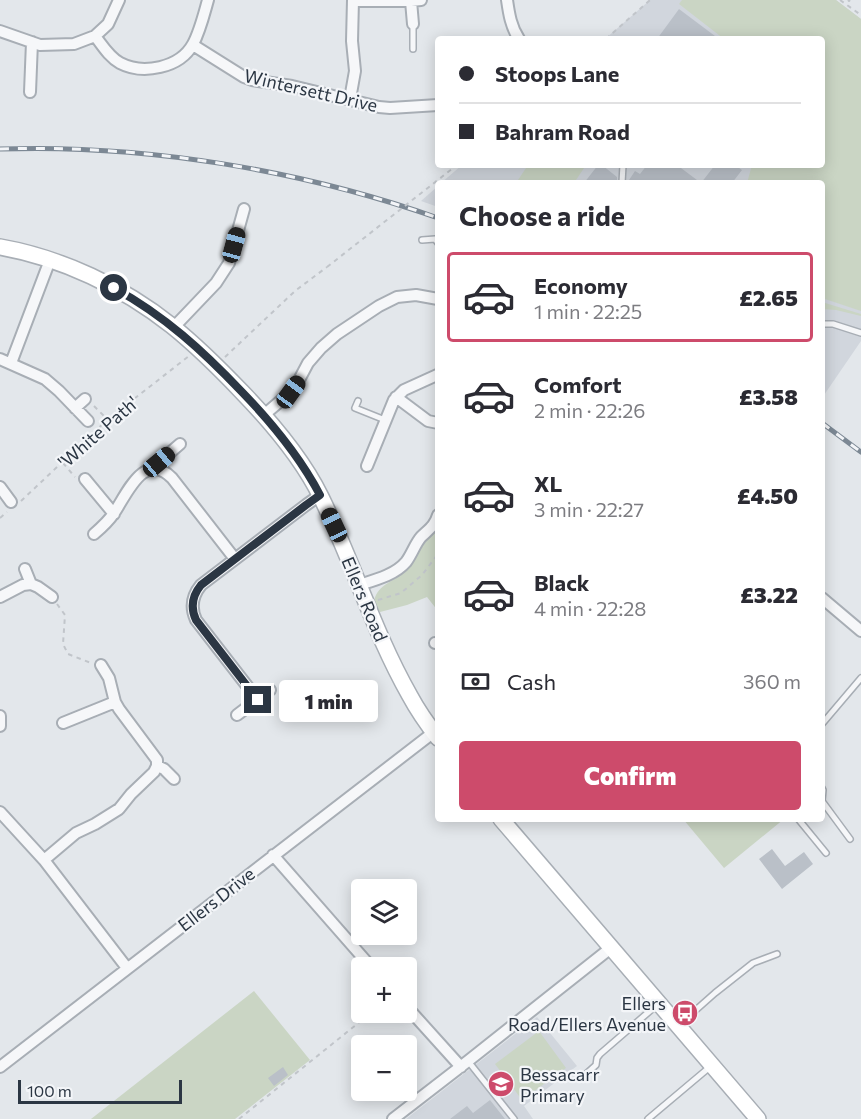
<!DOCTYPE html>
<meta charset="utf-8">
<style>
body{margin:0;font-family:Commissioner,sans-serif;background:#f2f2f3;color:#2b2b33;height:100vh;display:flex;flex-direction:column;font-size:22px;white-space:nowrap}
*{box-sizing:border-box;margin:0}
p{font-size:20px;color:#7c7c81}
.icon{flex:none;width:33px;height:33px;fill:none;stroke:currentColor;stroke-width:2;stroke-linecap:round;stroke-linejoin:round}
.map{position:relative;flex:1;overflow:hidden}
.details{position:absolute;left:435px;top:180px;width:390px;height:642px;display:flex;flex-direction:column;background:#fff;border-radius:6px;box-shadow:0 3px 15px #0003}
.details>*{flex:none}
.hud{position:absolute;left:435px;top:36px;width:390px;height:132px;border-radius:6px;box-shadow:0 3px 15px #0003;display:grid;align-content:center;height:132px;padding:0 24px;background:#fff}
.fabs{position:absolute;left:351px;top:879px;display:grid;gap:12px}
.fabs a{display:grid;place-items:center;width:66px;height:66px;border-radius:6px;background:#fff;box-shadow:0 3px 15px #0003;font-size:30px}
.scale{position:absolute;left:18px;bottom:15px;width:164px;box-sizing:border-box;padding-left:6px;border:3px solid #2b3643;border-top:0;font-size:16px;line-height:21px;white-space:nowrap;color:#2b3643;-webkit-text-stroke:4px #f3f5f8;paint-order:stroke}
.end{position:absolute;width:27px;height:27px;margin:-14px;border:8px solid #2b3643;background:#fff;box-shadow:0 0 0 3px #fff}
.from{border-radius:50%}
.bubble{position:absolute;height:42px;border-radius:6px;background:#fff;box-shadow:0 3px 15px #0003;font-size:20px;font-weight:800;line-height:42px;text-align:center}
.car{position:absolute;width:18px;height:36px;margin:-18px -9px;border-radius:8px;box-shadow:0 0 4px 2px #0007;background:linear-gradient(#222 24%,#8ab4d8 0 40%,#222 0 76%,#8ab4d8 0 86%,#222 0)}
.hud b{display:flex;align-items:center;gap:21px;height:57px;font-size:22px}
.hud b+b{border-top:2px solid #e1e1e2}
.hud i{width:15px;height:15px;background:#2b2b33}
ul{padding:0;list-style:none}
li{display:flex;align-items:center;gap:18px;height:90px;margin:0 12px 9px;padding:0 12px;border:3px solid transparent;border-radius:6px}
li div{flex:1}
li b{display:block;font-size:22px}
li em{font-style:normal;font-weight:800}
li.current{border-color:#cd4b6b}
li>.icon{width:54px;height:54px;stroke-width:1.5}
h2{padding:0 24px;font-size:27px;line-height:72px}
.pay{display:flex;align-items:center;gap:15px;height:66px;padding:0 24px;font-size:22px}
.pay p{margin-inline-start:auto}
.primary-button{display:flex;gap:12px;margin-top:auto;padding:12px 24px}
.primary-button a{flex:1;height:69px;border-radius:6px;background:#cd4b6b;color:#fff;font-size:24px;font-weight:800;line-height:69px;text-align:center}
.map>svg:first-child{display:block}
.built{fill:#d1d6dd}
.green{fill:#cad5c4}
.building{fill:#bac0c8}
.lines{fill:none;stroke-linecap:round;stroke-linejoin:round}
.lane-casing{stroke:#a8aeb5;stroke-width:8}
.street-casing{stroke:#a8aeb5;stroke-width:14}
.secondary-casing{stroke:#a8aeb5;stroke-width:18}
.path{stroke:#c1c5ca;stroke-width:2;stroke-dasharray:4.5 4.5;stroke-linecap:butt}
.lane{stroke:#f6f7f9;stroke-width:5}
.street{stroke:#f6f7f9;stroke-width:10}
.secondary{stroke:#fff;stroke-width:15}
.rail-casing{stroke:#7c8894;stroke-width:5}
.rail{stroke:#f3f5f8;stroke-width:3;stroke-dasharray:9;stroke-linecap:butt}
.path-bridge{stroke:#c1c5ca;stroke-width:2;stroke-dasharray:4.5 4.5;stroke-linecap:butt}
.route{stroke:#2b3643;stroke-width:8}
.labels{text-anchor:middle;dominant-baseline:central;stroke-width:4.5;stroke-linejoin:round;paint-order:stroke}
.street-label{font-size:18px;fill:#2b3643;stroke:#f3f5f8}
.poi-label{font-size:18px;fill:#2b3643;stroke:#f3f5f8;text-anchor:end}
</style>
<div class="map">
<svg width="861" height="1119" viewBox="0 0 861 1119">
<rect width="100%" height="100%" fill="#e3e7eb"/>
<path class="built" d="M650,0H836L861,19V341L822,398V183H441L462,165H822V39H605Z
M438,186V207L421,201Z
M537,1017L577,1066L524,1106L533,1119H406Z"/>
<path class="green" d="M682,0H836L861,19V311L822,298V183H747L752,165H822V39H724L679,4Z
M528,165H586L574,183H516Z
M822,302L861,314V316L836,310L822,309Z
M438,529V611L427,597L407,605L380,612L374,601C378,583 395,582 407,570C414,563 417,555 422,547C426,540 433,535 438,529Z
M683,819H784L724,868Z
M254,991L310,1060L235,1119H91Z
M539,1031L566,1068L522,1100L495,1064Z"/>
<path class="building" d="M679,9L719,39H657Z
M598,165H602L617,177V183H584Z
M647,165H677L701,183H627L635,171L640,174Z
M715,165H735L742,170L732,183H701Z
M772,849L785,866L804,852L813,864L782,889L759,859Z
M283,1067L288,1075L274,1086L268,1078Z
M490,1100L505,1119H450L467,1106L473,1113Z"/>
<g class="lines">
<defs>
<path id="lane" d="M413,24V49
M622,183L623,165
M422,240L435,239L438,243
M822,324H833L861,333
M358,401L355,408L385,420
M822,724L861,678
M822,788L823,790L822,801L850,839
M800,819L799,820L826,853
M680,1024L715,993L753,963L777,954
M468,1061L514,1119
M586,1074L596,1065L597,1058L600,1054L658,1004
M648,1119L711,1066"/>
<path id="street" d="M507,0C509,14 511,27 519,39
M353,1H411L421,0
M411,1L413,24
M0,31L40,45L74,44L95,36L108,24L119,0
M95,36C102,45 109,57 120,63C143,75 180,68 193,44C200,31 204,14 208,0
M193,45L244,77L252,80L292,86L379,107L390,108L438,105
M30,92L32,42
M350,99L355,71L352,41L353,0
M174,327L216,283L229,263L244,209
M0,359L45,379L59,391L88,421
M11,363L50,260
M396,397L428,421L438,423
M75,408L85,399
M264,415L292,391L299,380L308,363L321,348L337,334L379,306L397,297L416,295L438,299
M367,466L394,400L404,390L437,375
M157,468L159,462L180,444
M85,479L114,514
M0,487L11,502
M94,534C101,528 108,522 114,513C127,494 144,450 172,478L235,559
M31,584L38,587L52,597
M359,585C375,580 395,575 406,562C412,554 415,544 421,537C428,530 435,526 438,515
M0,597L23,585L31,584L25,569
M822,598L861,631
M435,643H438
M258,700L196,620C190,607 192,596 201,585L306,505L320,495
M237,715L270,690
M0,716V726
M63,723L115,702
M157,766L164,769L174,779
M0,812L44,860L127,968
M273,855L372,968
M44,860L76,833L95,824L119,809L131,794L154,772L157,766V760L119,709L115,702L109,678L101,665
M406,1006L461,1067
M0,1067L434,732
M393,1119L468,1061L612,947"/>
<path id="secondary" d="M0,247C62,258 123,287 172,326C197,346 220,369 242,392C271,422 302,458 321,497C353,562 374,633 410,696C418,711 428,725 438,738
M501,819L758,1119"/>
</defs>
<use href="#lane" class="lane-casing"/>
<use href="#street" class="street-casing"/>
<use href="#secondary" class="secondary-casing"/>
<path class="path" d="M840,0L861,15
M848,0L849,1L850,0
M606,39L650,0
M225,357L295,291L327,267
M94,406L107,419
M63,463L75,477
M21,501L107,420L189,356
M0,518L7,512
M378,600L401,593L422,575L438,554
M57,604L65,615L63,644L68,654L91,663
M239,1119L372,1012"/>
<use href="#lane" class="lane"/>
<use href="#street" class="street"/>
<use href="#secondary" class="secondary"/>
<defs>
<path id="rail" d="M0,149C145,144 301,170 438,218
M822,423L861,452"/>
</defs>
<use href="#rail" class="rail-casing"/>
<use href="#rail" class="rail"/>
<path class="path-bridge" d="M327,267L457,165"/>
</g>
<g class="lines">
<path class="route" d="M114,288C165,316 203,351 242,392C272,423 300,457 320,495L306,505L201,585C192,596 190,607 196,620L258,700"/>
</g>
<defs>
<symbol id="bus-disc" viewBox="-11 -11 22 22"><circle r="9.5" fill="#cd4b6b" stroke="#f3f5f8"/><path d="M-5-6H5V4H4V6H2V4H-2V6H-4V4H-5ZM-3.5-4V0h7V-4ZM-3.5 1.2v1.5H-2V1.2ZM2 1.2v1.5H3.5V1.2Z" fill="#fff"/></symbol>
<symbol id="school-disc" viewBox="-11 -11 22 22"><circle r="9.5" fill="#cd4b6b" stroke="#f3f5f8"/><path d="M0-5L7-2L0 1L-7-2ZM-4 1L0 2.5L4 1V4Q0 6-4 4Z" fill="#fff"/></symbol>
</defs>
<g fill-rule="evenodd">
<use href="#bus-disc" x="670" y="998" width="30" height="30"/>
<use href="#school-disc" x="486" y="1069" width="30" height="30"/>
</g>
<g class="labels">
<g class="street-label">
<text transform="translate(311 90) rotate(13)">Wintersett Drive</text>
<text transform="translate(98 432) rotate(-41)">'White Path'</text>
<text transform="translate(365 599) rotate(67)">Ellers Road</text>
<text transform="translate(216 899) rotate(-38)">Ellers Drive</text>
</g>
<g class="poi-label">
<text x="666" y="1003">Ellers<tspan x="666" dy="21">Road/Ellers Avenue</tspan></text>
<text x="520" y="1074" text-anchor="start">Bessacarr<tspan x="520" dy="21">Primary</tspan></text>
</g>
</g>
</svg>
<div class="fabs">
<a><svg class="icon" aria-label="layers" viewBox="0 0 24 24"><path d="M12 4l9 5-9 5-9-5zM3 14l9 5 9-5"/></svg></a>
<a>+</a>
<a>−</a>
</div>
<div class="scale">100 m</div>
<i class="end from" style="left:114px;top:288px"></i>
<i class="end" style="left:258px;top:700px"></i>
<div class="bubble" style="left:279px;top:680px;width:99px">1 min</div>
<i class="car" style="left:234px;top:245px;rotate:15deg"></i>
<i class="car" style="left:291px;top:392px;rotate:36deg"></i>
<i class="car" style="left:159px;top:462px;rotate:50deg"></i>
<i class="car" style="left:334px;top:525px;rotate:335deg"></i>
<div class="hud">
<b><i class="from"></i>Stoops Lane</b>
<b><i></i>Bahram Road</b>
</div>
<section class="details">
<h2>Choose a ride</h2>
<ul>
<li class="current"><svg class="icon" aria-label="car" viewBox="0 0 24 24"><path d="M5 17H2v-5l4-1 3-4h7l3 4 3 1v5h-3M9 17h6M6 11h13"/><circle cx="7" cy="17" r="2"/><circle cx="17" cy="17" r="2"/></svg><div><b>Economy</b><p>1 min · 22:25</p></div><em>£2.65</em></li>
<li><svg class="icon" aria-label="car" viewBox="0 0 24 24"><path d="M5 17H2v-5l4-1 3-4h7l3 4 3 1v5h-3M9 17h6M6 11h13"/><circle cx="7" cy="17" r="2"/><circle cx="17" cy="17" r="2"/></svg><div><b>Comfort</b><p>2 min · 22:26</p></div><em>£3.58</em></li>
<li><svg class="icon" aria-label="car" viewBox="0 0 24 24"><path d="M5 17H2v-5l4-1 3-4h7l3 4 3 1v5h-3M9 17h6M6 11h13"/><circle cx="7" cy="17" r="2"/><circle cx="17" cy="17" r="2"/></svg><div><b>XL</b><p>3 min · 22:27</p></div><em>£4.50</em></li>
<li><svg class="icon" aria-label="car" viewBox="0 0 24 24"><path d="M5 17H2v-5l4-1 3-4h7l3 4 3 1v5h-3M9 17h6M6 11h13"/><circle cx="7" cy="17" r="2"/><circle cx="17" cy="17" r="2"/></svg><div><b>Black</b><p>4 min · 22:28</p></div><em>£3.22</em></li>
</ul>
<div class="pay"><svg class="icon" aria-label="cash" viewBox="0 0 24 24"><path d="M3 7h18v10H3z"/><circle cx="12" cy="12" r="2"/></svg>Cash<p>360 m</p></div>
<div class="primary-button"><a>Confirm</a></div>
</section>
</div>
